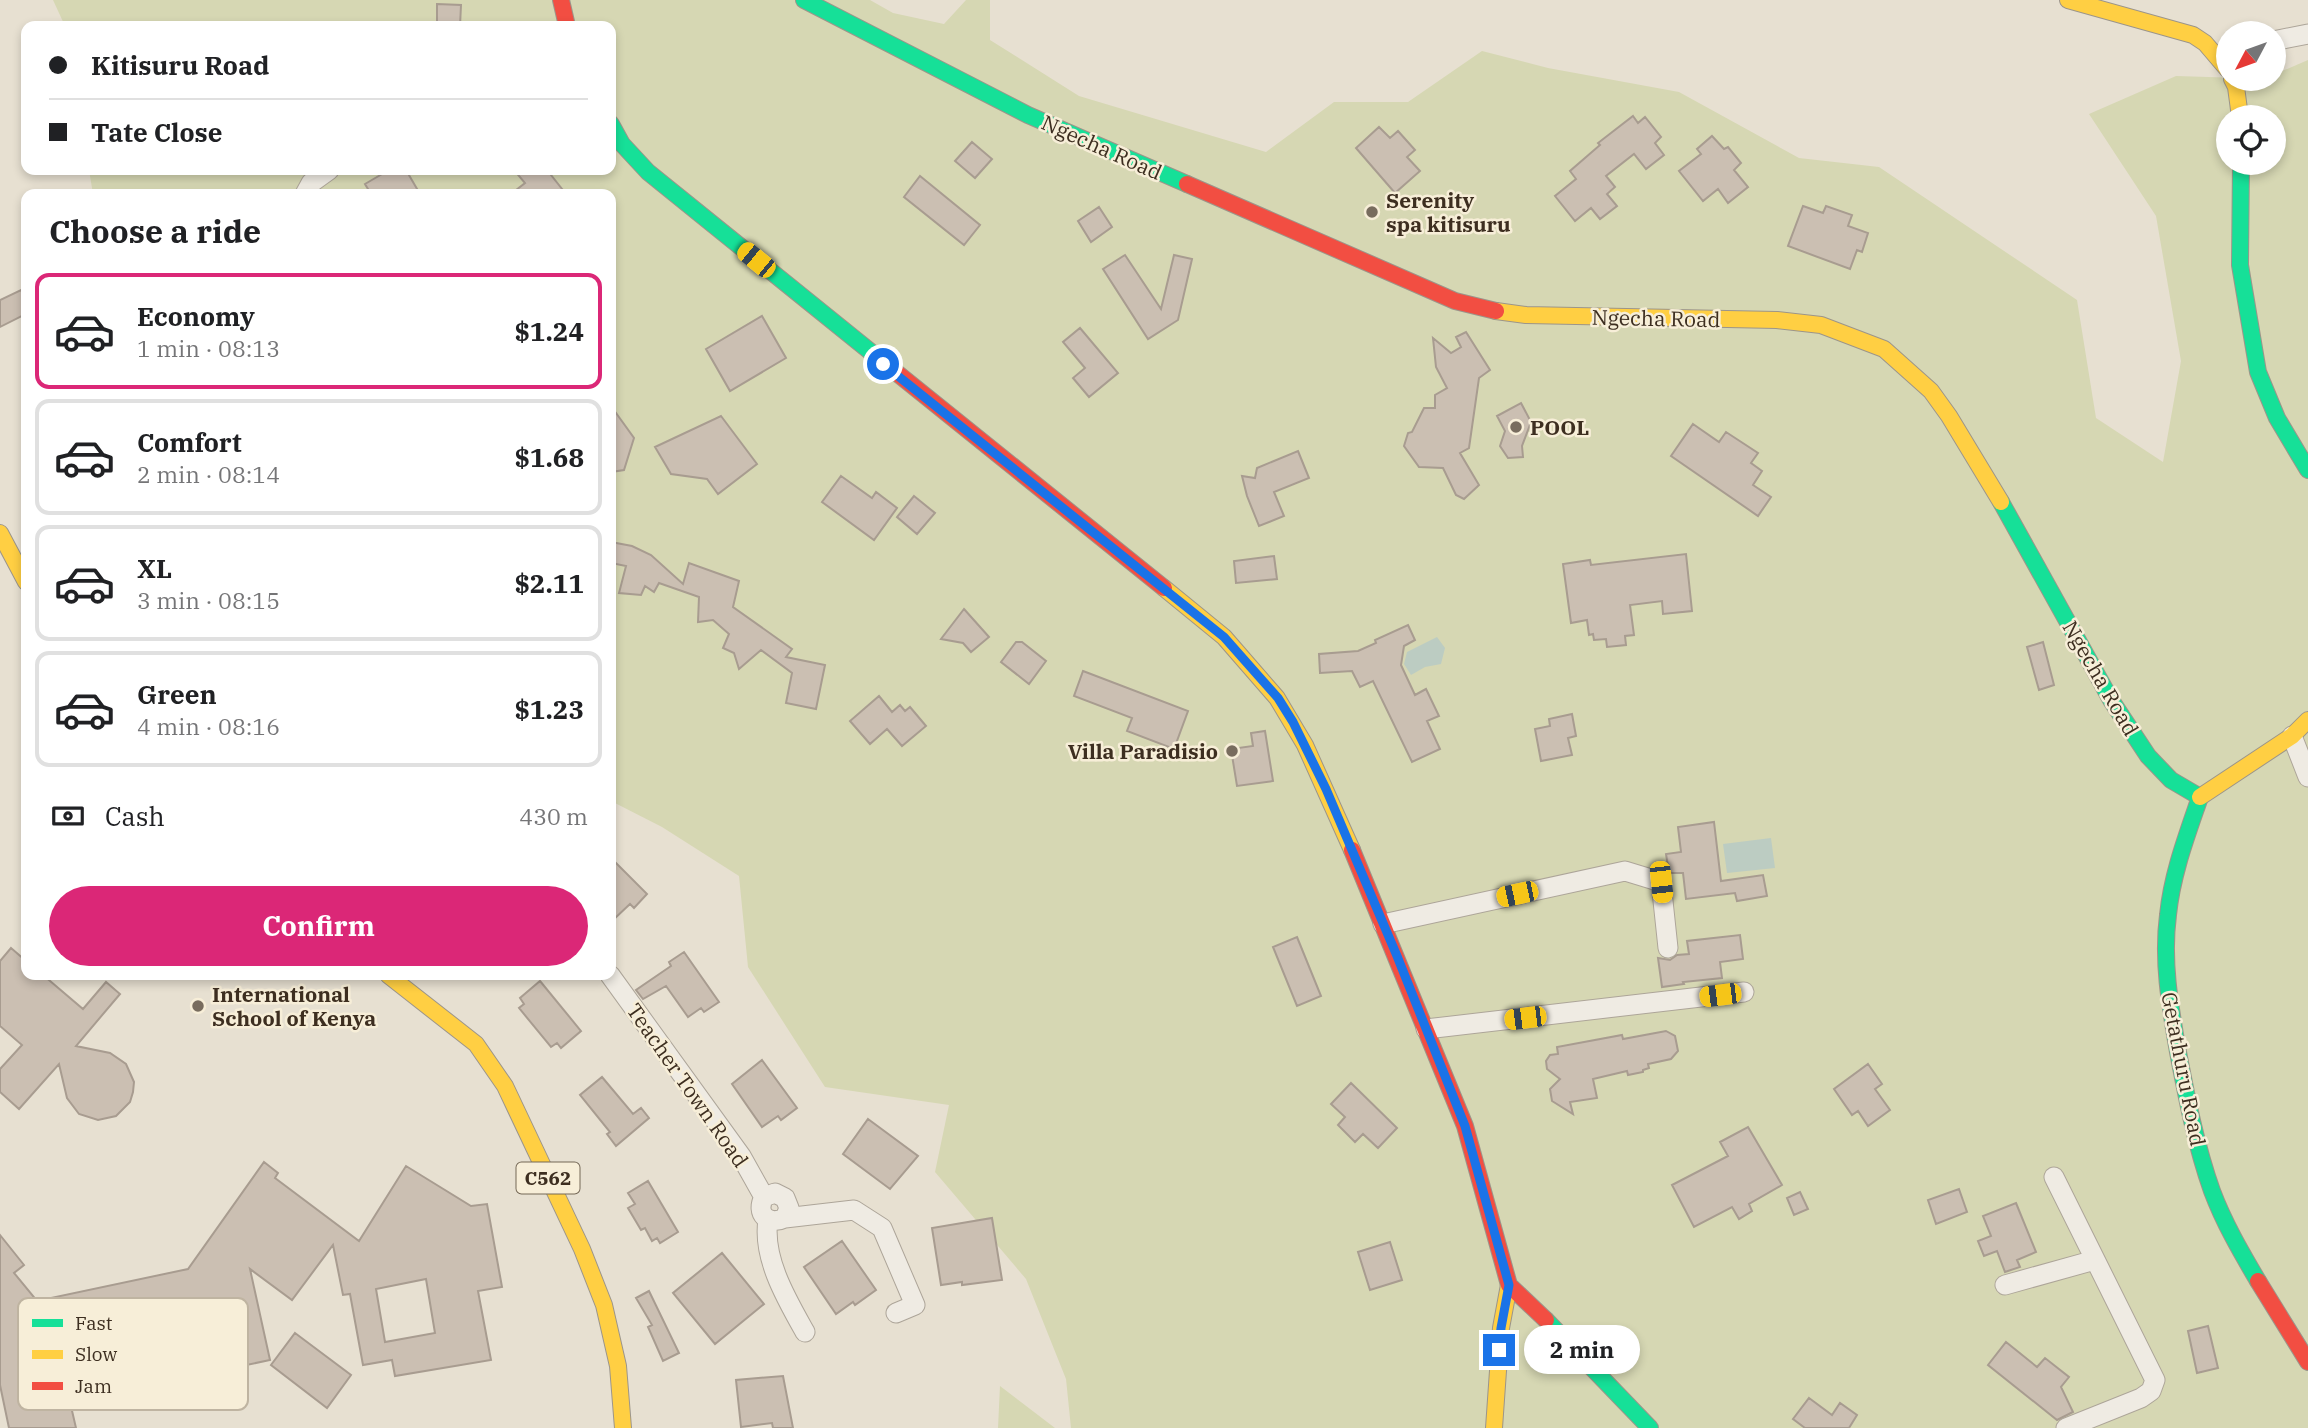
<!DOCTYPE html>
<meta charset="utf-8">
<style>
body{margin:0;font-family:"IBM Plex Serif",serif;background:#f6f6f6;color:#202124;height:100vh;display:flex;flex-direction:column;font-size:26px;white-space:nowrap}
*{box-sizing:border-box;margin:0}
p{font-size:23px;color:#757577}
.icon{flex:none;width:38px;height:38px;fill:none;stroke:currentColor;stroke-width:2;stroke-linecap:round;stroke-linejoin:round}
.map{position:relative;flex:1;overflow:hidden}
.side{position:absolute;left:21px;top:189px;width:595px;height:791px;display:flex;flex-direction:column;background:#fff;border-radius:14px;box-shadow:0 4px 10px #0003}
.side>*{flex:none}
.top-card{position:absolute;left:21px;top:21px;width:595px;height:154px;border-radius:14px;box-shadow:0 4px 10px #0003;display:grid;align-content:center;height:154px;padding:0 28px;background:#fff}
.needle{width:46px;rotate:229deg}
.tools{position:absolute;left:2216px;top:21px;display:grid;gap:14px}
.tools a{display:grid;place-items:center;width:70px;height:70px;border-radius:50%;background:#fff;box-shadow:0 4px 10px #0003;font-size:35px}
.end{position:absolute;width:32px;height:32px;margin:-16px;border:9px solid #1a73e8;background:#fff;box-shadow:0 0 0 4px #fff}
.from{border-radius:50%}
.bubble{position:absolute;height:49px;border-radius:24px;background:#fff;box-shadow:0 4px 10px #0003;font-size:23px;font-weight:700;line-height:49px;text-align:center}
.car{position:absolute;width:21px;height:42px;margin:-21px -10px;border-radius:9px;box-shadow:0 0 5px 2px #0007;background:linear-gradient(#f5c518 24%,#345 0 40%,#f5c518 0 76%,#345 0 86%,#f5c518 0)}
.top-card b{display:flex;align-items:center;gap:24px;height:66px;font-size:26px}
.top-card b+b{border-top:2px solid #e0e0e0}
.top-card i{width:18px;height:18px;background:#202124}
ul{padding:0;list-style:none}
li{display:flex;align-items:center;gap:21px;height:116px;margin:0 14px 10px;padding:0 14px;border:4px solid #e0e0e0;border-radius:14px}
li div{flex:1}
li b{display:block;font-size:26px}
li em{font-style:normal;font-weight:700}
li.on{border-color:#db2777}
li>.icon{width:63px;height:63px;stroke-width:1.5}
h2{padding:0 28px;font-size:32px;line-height:84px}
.pay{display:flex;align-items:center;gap:18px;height:77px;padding:0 28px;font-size:26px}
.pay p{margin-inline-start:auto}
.primary-button{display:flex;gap:14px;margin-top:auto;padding:14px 28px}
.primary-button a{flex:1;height:80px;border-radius:42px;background:#db2777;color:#fff;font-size:28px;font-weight:700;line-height:80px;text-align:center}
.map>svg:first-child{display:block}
.green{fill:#d6d7b3;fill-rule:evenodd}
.water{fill:#bcccc2}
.building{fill:#cbbfb2;stroke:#a89c90;stroke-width:2;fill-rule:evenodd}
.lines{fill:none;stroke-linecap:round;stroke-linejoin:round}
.street-casing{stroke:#ada599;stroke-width:21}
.fast-casing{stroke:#9c958a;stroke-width:18}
.slow-casing{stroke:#9c958a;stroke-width:18}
.jam-casing{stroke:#9c958a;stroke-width:18}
.street{stroke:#efebe3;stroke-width:19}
.fast{stroke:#16e098;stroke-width:16}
.slow{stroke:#ffcf43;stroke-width:16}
.jam{stroke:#f24e42;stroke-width:16}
.route{stroke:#1a73e8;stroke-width:9}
.poi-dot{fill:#786c5e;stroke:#f7eed8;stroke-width:2.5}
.labels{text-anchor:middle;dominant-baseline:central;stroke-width:5;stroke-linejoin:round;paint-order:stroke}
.shield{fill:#f7eed8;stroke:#756857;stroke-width:2}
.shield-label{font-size:19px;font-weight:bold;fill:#3d2e20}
.street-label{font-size:21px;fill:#3d2e20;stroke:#f7eed8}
.poi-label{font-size:21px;font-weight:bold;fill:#3d2e20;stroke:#f7eed8;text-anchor:start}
.key{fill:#f7eed8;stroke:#bfb4a1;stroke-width:2}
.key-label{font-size:19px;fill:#3d2e20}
</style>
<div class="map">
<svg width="2308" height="1428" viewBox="0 0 2308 1428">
<rect width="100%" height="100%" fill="#e7e0d1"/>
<path class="green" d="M53,0H870L893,13L944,24L966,0H990V40L1079,96L1266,152L1334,102H1408L1482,51L1548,68L1679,92L1799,158L1879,167L2077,300L2096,418L2163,462L2181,361L2156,216L2089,114L2176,76L2273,79V75L2308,60V1428H1071L1066,1379L1026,1279L935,1172L949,1105L825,1087L748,967L739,876L662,827L611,801V194H93L89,170H611V26H65ZM2228,117H2273V163H2228Z
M1000,1386L1055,1428H998Z"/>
<path class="water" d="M1437,637L1445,648L1441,664L1425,667L1411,675L1404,664L1407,652Z
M1771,838L1775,868L1727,873L1723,844Z"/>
<path class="building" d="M437,4L461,5L460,26H437Z
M1633,116L1638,123L1645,117L1661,137L1655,143L1664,155L1646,169L1634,154L1606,176L1615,187L1607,194L1617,206L1600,219L1591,208L1575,221L1555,196L1576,179L1570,171L1600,145L1598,143Z
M1379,127L1390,138L1398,131L1415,150L1407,157L1420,171L1395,193L1356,148Z
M1712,136L1724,149L1728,147L1741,163L1734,170L1748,187L1728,203L1718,189L1703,201L1679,171L1701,154L1697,149Z
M972,142L992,159L975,178L955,161Z
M389,170H406L420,194H371L365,184Z
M514,170H547L566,194H511L525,183Z
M920,176L980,225L964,245L904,197Z
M1803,206L1823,213L1826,206L1852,215L1848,226L1868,233L1862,252L1857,250L1850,269L1788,246Z
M1099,207L1112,227L1091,242L1078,221Z
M1125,255L1161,309L1174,255L1192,259L1178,320L1148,339L1103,269Z
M21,290L26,300V314L0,327V300Z
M762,316L786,358L730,391L706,349Z
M1080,328L1118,373L1089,397L1073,378L1085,368L1063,342Z
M1466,332L1490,370L1479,378L1469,448L1460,453L1479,485L1464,499L1456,495L1443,468L1419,467L1404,446L1408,433L1412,432L1424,408H1435V395L1447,388L1436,367L1433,338L1451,353L1461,347L1456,337Z
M1521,403L1531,422L1522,446L1523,457L1508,458L1500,446L1505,431L1497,416Z
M611,406L634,438L624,470L611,472Z
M721,416L757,464L718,494L707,479L671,474L655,447Z
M1693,424L1719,442L1726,432L1758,453L1751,463L1762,471L1753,485L1771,497L1758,516L1671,456Z
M1298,451L1309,478L1274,492L1284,516L1259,526L1247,496L1242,476L1255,478L1257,468Z
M841,476L872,498L876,492L897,508L874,540L822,502Z
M914,496L935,513L917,534L897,517Z
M611,542L632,546L651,555L683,584L689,563L739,581L733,607L792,649L786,657L825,665L816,709L786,703L792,673L761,650L739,669L734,653L723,648L729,634L713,620L698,622L699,597L659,583L654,592L645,586L641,595L619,593L626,566L611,563Z
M1686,554L1692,611L1663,614L1662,601L1630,605L1634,635L1625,636L1626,645L1607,647L1606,639L1594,640L1593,634L1589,635L1587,620L1571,623L1563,564L1590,560L1591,565Z
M1274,556L1277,579L1236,583L1234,561Z
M964,609L989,637L971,652L963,643L941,639Z
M1408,625L1415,640L1404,646L1401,665L1415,695L1426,689L1439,716L1427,721L1440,749L1412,762L1373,681L1360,687L1352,671L1320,673L1319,654L1358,651L1376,643L1375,640Z
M1016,642H1022L1046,661L1029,684L1001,662Z
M2043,642L2054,685L2039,690L2027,647Z
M1083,671L1188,711L1174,749L1127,731L1132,718L1074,696Z
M879,696L892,712L900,705L905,711L910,707L926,726L902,746L887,729L870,744L850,721Z
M1572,714L1576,736L1568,738L1572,755L1541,761L1535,729L1550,726L1549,719Z
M1265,731L1273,781L1237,786L1231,749L1253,746L1251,733Z
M1714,822L1721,881L1763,875L1767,896L1737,901L1735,893L1686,899L1683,873H1669L1666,854L1681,852L1678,827Z
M611,858L647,894L634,908L630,904L611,922Z
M1740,935L1743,959L1720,962L1722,978L1683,982L1684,984L1662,987L1658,958L1670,960L1677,955L1689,954L1687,941Z
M1297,937L1321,996L1297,1006L1273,947Z
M11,948L26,961V975H43L83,1009L106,982L120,994L76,1046L110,1053L126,1064L134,1082L133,1092L130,1102L116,1116L98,1120L79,1114L67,1098L59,1064L19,1109L0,1092V1069L22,1045L0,1026V961Z
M684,952L719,1002L704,1012L701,1008L688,1017L666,986L643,999L636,990L671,966L669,962Z
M540,981L581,1031L561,1048L557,1043L551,1047L519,1008L524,1004L520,998Z
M1666,1031L1675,1036L1678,1051L1671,1059L1648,1064L1649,1068L1643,1070V1072L1628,1075L1627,1071L1593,1079L1597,1098L1570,1102L1573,1114L1552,1101L1550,1089L1560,1079L1547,1069L1546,1061L1550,1055L1558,1054L1557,1047L1622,1035L1623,1039Z
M762,1060L797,1108L781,1120L778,1116L762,1127L732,1084Z
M1868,1064L1882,1084L1875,1089L1890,1110L1868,1126L1858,1111L1852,1115L1834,1089Z
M602,1077L633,1114L641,1108L649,1118L616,1146L607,1134L610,1132L580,1095Z
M1351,1083L1397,1128L1378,1148L1363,1134L1355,1142L1338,1125L1345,1117L1331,1104Z
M868,1119L918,1156L890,1189L843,1154Z
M1748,1127L1782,1185L1749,1204L1752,1211L1739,1219L1732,1207L1694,1227L1672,1185L1728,1156L1720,1142Z
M264,1162L278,1173L275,1178L359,1241L406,1166L471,1206L487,1204L502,1287L478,1291L491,1360L395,1376L392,1360L363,1365L350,1294L343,1295L333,1245L292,1300L250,1269L270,1360L70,1402L76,1428H9L0,1385V1235L24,1265L14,1273L37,1301L188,1269ZM426,1279L435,1333L385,1342L376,1289Z
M648,1181L678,1232L660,1243L657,1238L652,1241L645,1228L641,1230L628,1208L635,1204L628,1193Z
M1959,1189L1967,1212L1936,1224L1928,1200Z
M1800,1192L1808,1209L1794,1215L1787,1198Z
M2016,1203L2036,1252L2017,1260L2020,1267L2005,1272L1997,1251L1984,1256L1978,1241L1991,1236L1983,1216Z
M992,1218L1002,1280L962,1285V1282L941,1285L932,1228Z
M842,1241L876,1290L855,1305L853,1302L836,1314L804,1267Z
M1390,1242L1402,1280L1370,1290L1358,1252Z
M722,1253L764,1304L715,1344L673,1293Z
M649,1291L679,1353L663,1361L648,1327L652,1325L636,1298Z
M2208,1326L2218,1368L2197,1373L2188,1331Z
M295,1333L351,1375L327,1408L271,1365Z
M2006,1342L2037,1367L2045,1358L2069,1377L2061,1387L2073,1412L2057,1420L1988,1365Z
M783,1376L793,1428H773L772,1423L741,1427L736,1380Z
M1809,1398L1832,1415L1840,1403L1857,1415L1849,1428H1805L1793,1419Z"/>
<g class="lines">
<defs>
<path id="street" d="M2273,41L2308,34
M305,194L311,183L329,170
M2292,736L2308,777
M1383,924L1625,871L1661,882L1668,948
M610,975L741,1156L764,1197
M1426,1029L1744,992
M2054,1177L2155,1380L2151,1391L2141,1398L2066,1428
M785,1218L789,1208L785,1198L775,1193L764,1197C755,1214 768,1226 785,1218L854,1210L882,1228L915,1305L896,1313
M768,1220C762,1258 787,1300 805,1332
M2005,1285L2095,1260"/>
<path id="fast" d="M804,0L1028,115L1187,184
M611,124L622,144L648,172L882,361
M2241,163L2240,265L2258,372L2277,418L2308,470
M2001,502L2111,700L2148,756L2171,780L2200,797
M2200,797C2187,835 2172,874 2168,915C2162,961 2170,1006 2178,1052C2187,1099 2196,1146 2212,1191C2224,1223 2241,1252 2258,1281
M1546,1320L1650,1428"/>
<path id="slow" d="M2068,0L2193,35L2205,43L2228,70
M2232,79L2236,87L2240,117
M1496,311L1526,315L1777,320L1821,325L1884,349L1931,391L1949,416L2001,502
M0,533L26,582
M1164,588L1224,637L1277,698L1305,745L1352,850
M2200,797L2292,736L2308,720
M388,975L476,1044L505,1086L582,1249L604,1305L618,1366L623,1428
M1494,1428L1501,1328L1509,1285"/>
<path id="jam" d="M561,0L567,26
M1187,184L1455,301L1496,311
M882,361L1164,588
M1352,850L1465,1126L1509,1285L1546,1320
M2258,1281L2308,1362"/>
</defs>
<use href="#street" class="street-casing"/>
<use href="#fast" class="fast-casing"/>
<use href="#slow" class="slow-casing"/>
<use href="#jam" class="jam-casing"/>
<use href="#street" class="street"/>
<use href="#fast" class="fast"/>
<use href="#slow" class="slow"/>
<use href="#jam" class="jam"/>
</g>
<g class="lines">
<path class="route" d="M883,364L1224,637L1278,698L1293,722L1326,789L1397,956L1465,1126L1509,1285L1501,1328L1499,1350"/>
</g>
<g class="poi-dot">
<circle cx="1372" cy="212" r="7"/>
<circle cx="1516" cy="427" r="7"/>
<circle cx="1232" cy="751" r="7"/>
<circle cx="198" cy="1006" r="7"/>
</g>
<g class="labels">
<rect class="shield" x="516.5" y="1162.5" width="63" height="31" rx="5"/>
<g class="shield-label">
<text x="548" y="1178">C562</text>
</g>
<g class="street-label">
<text transform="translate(1102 147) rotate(24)">Ngecha Road</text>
<text transform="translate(1656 318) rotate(1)">Ngecha Road</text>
<text transform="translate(2101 678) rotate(60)">Ngecha Road</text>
<text transform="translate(2184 1069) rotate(79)">Getathuru Road</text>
<text transform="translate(688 1085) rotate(55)">Teacher Town Road</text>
</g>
<g class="poi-label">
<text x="1386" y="200">Serenity<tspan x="1386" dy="24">spa kitisuru</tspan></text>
<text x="1530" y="427">POOL</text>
<text x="1218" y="751" text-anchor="end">Villa Paradisio</text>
<text x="212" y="994">International<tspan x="212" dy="24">School of Kenya</tspan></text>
</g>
</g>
<rect x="18" y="1298" width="230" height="112" rx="10" class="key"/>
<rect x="32" y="1319" width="31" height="8" fill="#16e098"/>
<rect x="32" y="1350" width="31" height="9" fill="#ffcf43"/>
<rect x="32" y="1382" width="31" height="8" fill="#f24e42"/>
<g class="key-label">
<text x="75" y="1330">Fast</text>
<text x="75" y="1361">Slow</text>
<text x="75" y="1393">Jam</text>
</g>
</svg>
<div class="tools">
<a><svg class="needle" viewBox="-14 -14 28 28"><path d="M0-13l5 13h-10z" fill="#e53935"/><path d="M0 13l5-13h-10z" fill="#757577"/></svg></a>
<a><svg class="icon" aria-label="locate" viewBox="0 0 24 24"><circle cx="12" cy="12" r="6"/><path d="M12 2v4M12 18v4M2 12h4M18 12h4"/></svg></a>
</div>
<i class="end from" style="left:883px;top:364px"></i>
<i class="end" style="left:1499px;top:1350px"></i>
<div class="bubble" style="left:1524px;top:1325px;width:116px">2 min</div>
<i class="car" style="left:756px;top:260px;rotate:309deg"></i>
<i class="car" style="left:1661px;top:882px;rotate:174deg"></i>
<i class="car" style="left:1517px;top:894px;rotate:258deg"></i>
<i class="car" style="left:1720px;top:995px;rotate:263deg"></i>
<i class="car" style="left:1525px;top:1018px;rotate:263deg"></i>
<div class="top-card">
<b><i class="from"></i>Kitisuru Road</b>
<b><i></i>Tate Close</b>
</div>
<section class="side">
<h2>Choose a ride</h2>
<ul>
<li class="on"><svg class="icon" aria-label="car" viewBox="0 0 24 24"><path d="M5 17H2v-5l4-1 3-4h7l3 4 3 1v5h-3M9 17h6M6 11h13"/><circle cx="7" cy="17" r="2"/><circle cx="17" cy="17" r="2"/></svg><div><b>Economy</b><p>1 min · 08:13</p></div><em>$1.24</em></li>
<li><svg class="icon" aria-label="car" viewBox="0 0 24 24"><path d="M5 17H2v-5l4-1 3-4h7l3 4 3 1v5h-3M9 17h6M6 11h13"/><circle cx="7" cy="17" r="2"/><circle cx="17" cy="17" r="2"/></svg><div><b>Comfort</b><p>2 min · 08:14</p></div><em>$1.68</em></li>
<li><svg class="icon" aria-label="car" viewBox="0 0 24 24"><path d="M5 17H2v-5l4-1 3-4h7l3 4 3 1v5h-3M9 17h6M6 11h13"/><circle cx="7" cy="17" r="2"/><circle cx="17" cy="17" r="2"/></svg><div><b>XL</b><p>3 min · 08:15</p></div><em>$2.11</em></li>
<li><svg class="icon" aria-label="car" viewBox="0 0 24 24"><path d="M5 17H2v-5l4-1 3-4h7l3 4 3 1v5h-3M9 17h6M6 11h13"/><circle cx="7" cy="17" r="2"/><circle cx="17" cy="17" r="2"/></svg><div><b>Green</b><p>4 min · 08:16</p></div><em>$1.23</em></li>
</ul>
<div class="pay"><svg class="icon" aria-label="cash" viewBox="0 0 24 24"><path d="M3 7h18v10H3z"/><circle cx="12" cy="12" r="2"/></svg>Cash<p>430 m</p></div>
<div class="primary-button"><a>Confirm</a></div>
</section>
</div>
